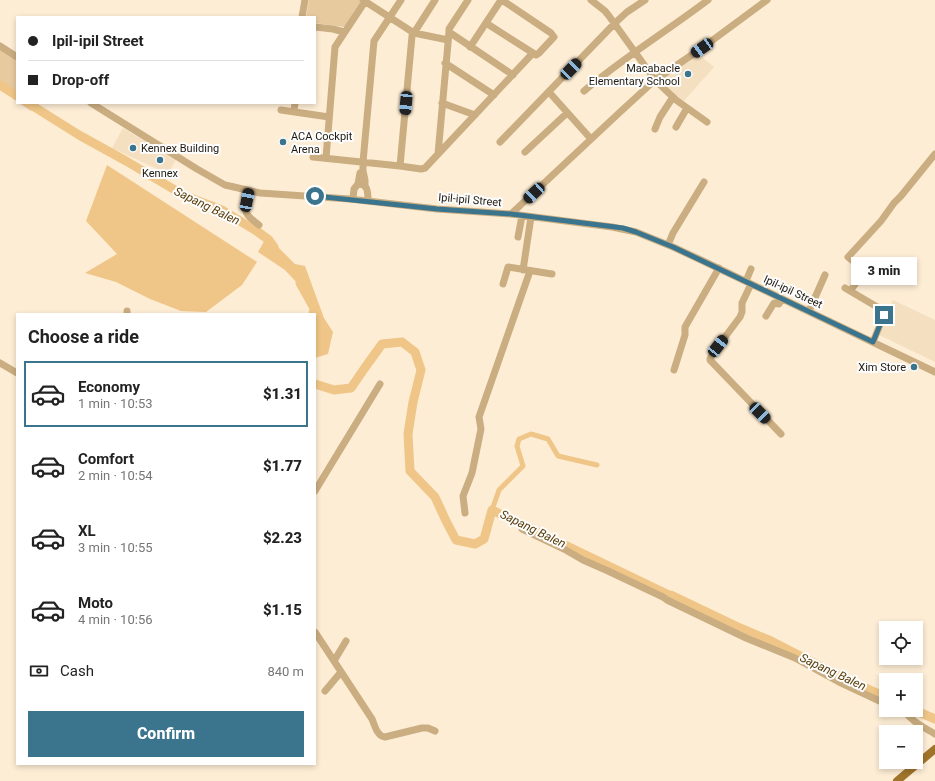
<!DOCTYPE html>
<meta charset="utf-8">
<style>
body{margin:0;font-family:Roboto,sans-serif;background:#f2f2f2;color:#222;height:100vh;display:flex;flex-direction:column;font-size:15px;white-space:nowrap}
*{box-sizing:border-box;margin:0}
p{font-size:13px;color:#767676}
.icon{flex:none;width:22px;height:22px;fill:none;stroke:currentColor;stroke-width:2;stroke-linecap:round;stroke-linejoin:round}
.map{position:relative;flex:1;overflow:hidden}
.details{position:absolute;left:16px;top:313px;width:300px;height:452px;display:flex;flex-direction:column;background:#fff;border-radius:0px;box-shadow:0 2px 6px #0003}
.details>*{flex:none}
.top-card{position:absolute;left:16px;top:16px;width:300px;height:88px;border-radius:0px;box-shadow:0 2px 6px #0003;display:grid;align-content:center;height:88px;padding:0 12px;background:#fff}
.tools{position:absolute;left:879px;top:621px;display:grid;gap:8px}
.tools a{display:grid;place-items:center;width:44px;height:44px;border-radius:0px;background:#fff;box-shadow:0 2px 6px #0003;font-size:20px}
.end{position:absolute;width:18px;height:18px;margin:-9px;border:5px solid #3a748d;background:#fff;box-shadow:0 0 0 2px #fff}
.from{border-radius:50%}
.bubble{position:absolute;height:28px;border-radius:0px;background:#fff;box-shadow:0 2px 6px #0003;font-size:13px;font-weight:800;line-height:28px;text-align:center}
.car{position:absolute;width:12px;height:24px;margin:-12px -6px;border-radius:5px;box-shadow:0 0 3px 1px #0007;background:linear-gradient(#222 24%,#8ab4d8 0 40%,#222 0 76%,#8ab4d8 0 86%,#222 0)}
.top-card b{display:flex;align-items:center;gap:14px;height:38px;font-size:15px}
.top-card b+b{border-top:1px solid #e0e0e0}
.top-card i{width:10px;height:10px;background:#222}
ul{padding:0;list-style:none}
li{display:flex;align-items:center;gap:12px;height:66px;margin:0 8px 6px;padding:0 4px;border:2px solid transparent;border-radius:0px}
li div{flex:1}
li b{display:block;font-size:15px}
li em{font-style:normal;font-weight:800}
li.current{border-color:#3a748d}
li>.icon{width:36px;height:36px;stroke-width:1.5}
h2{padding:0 12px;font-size:18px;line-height:48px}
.pay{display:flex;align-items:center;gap:10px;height:44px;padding:0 12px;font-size:15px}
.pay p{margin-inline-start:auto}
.cta{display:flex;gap:8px;margin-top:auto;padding:8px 12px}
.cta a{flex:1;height:46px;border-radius:0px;background:#3a748d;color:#fff;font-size:16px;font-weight:800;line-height:46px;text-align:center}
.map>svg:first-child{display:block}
.built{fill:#f4e0c1}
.green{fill:#e7ca9e}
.water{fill:#efc687}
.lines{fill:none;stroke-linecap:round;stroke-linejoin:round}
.stream{stroke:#efc687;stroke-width:1.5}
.canal{stroke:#efc687;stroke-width:5}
.river{stroke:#efc687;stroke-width:9}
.minor{stroke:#caad80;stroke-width:7}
.major{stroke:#a0752b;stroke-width:8}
.route{stroke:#3a748d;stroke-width:5}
.poi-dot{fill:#3a748d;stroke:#fdfdfd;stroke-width:1.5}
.labels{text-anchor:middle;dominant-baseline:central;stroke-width:4;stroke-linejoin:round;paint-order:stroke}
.poi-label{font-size:11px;fill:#1f1a11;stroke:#fdfdfd;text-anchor:end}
.street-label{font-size:11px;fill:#1f1a11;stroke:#fdfdfd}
.water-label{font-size:12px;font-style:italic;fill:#5b400d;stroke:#fdfdfd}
</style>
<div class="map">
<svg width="935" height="781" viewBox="0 0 935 781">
<rect width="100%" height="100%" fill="#fdedd5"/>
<path class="built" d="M697,53L714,67L683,102L659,80Z
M123,128L176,160L168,174L112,148Z
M893,300L935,320V362L877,334Z"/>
<path class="green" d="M309,0H359L362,2L345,27L315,23V17H306Z
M0,44L17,55V101L0,90Z
M19,103H37L31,111Z"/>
<path class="water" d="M107,165L257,262L242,285L206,312L181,311L150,299L116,282L85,273L117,254L86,221Z
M267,236L295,264L305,266L324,318L333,332L328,354L315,358V314H314L313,300L285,270L258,252Z"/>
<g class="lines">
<path class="stream" d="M484,539L486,540"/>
<path class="canal" d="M492,510L499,490L523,466L517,446L519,439L531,434L548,439L558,456L597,465"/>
<path class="river" d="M0,85L17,96
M28,103L79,135L126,161L185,196L222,210L258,232L269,240L274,247
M300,283L314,308L313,314
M315,384L334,390L351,388L364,369L382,344L402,342L415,352L421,370L413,402L408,434L410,471L435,497L446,521L456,540L475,544L484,539L492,510L669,595
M671,595L740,628L771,641L843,678L886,697
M914,710L935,719"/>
<path class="minor" d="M363,0L414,33L448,40
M591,0L605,11L609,16L655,80L676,100L707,122
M302,17L305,0
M486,23L533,53
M315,27L333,29L344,32
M449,32L513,75
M0,46L17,57
M470,47L501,0
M445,63L494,95
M584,91C623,58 667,31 708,0
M549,92L591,139
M91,103L197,169L225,185L234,187L260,193L350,199L437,209L511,214L612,227L636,232L673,247L701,260L935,372
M442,103L475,115
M281,110L329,117
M294,111L295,103
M676,127L687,108
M655,129L660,117L673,97
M500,142L615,23L627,12L645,0
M525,152L567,113
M438,154L449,32V29L468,0
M313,157L400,166L421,169L425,168L533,53L536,55L539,53L553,38L554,37L551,33L502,0
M326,158L335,47L366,0
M400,166L412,36L435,0
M363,171V162L374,41L401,0
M358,184L360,173L363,171L365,180V186
M249,191C245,211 241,212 259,225
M353,199L354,189L358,184C368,183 368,193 368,201
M511,214L619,113L655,80L702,48L767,0
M518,237L522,216
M668,245L673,233L704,182
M523,270L531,217
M746,281L751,269
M503,284L508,267L552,274
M751,284L742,303V312L740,317L713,353L710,359V360L781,434
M845,288L884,311V315L873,342
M850,291L856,283L867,272L848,257L881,221L894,203L901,196L935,154
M809,311L825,275
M127,314V311
M766,316L774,303L779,304L782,299
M0,363L17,373
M674,370L685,335V327L719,268
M315,491L380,384
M465,513L463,496L472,473L481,429L479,417L530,271
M522,529L564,549L583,560L608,571L663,597L667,600L746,638L795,658L839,682L886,704
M315,632L372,719C375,726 377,736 385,737L422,728H428L435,731
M334,661L346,641
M325,691L341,672
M901,710C906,712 908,716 912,719C918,725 927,729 935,734"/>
<path class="major" d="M897,781L935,749"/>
</g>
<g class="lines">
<path class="route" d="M315,196L437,209L511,214L623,228L636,232L673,247L873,342L884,315"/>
</g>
<g class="poi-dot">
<circle cx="688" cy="74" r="4"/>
<circle cx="283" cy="142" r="4"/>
<circle cx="133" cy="148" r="4"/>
<circle cx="160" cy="160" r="4"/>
<circle cx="914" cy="367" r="4"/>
</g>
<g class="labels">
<g class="poi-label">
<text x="680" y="68">Macabacle<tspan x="680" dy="13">Elementary School</tspan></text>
<text x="291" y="136" text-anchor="start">ACA Cockpit<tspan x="291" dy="13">Arena</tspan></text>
<text x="141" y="148" text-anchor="start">Kennex Building</text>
<text x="160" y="173" text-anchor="middle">Kennex</text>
<text x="906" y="367">Xim Store</text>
</g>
<g class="street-label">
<text transform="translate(470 200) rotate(5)">Ipil-ipil Street</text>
<text transform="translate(793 292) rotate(25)">Ipil-ipil Street</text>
</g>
<g class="water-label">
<text transform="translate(207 206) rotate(26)">Sapang Balen</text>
<text transform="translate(533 529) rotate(26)">Sapang Balen</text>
<text transform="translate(833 672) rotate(25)">Sapang Balen</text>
</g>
</g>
</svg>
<div class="tools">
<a><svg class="icon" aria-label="locate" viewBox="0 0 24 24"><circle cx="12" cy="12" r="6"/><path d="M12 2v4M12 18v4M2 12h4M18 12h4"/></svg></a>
<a>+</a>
<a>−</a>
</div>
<i class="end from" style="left:315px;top:196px"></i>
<i class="end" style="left:884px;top:315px"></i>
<div class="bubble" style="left:851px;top:257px;width:66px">3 min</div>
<i class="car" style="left:702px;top:48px;rotate:235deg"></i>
<i class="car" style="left:571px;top:69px;rotate:44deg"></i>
<i class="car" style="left:406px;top:103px;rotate:185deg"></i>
<i class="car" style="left:534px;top:193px;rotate:227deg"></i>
<i class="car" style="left:247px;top:200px;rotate:11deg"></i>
<i class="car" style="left:718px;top:346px;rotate:38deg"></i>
<i class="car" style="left:760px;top:413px;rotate:135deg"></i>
<div class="top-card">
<b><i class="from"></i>Ipil-ipil Street</b>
<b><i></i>Drop-off</b>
</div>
<section class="details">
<h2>Choose a ride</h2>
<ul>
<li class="current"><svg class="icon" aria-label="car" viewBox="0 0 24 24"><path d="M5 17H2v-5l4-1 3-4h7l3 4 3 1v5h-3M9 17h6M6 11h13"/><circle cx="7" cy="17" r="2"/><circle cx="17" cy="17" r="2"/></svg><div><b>Economy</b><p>1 min · 10:53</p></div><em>$1.31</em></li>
<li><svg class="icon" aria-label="car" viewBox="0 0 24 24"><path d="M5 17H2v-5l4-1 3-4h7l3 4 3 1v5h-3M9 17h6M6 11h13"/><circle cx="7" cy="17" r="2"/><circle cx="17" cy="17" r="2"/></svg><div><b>Comfort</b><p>2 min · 10:54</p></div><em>$1.77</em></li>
<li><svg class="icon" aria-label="car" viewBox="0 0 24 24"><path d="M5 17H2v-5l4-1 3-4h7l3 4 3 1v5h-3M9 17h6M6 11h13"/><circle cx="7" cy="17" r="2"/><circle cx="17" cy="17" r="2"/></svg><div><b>XL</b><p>3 min · 10:55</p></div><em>$2.23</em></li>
<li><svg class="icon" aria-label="car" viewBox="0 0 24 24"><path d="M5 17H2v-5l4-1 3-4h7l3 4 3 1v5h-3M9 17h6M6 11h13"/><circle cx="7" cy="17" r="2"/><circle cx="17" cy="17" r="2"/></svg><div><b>Moto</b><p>4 min · 10:56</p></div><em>$1.15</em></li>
</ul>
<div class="pay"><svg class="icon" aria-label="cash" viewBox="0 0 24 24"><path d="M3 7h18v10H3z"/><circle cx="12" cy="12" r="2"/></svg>Cash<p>840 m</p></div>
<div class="cta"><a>Confirm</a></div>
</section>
</div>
